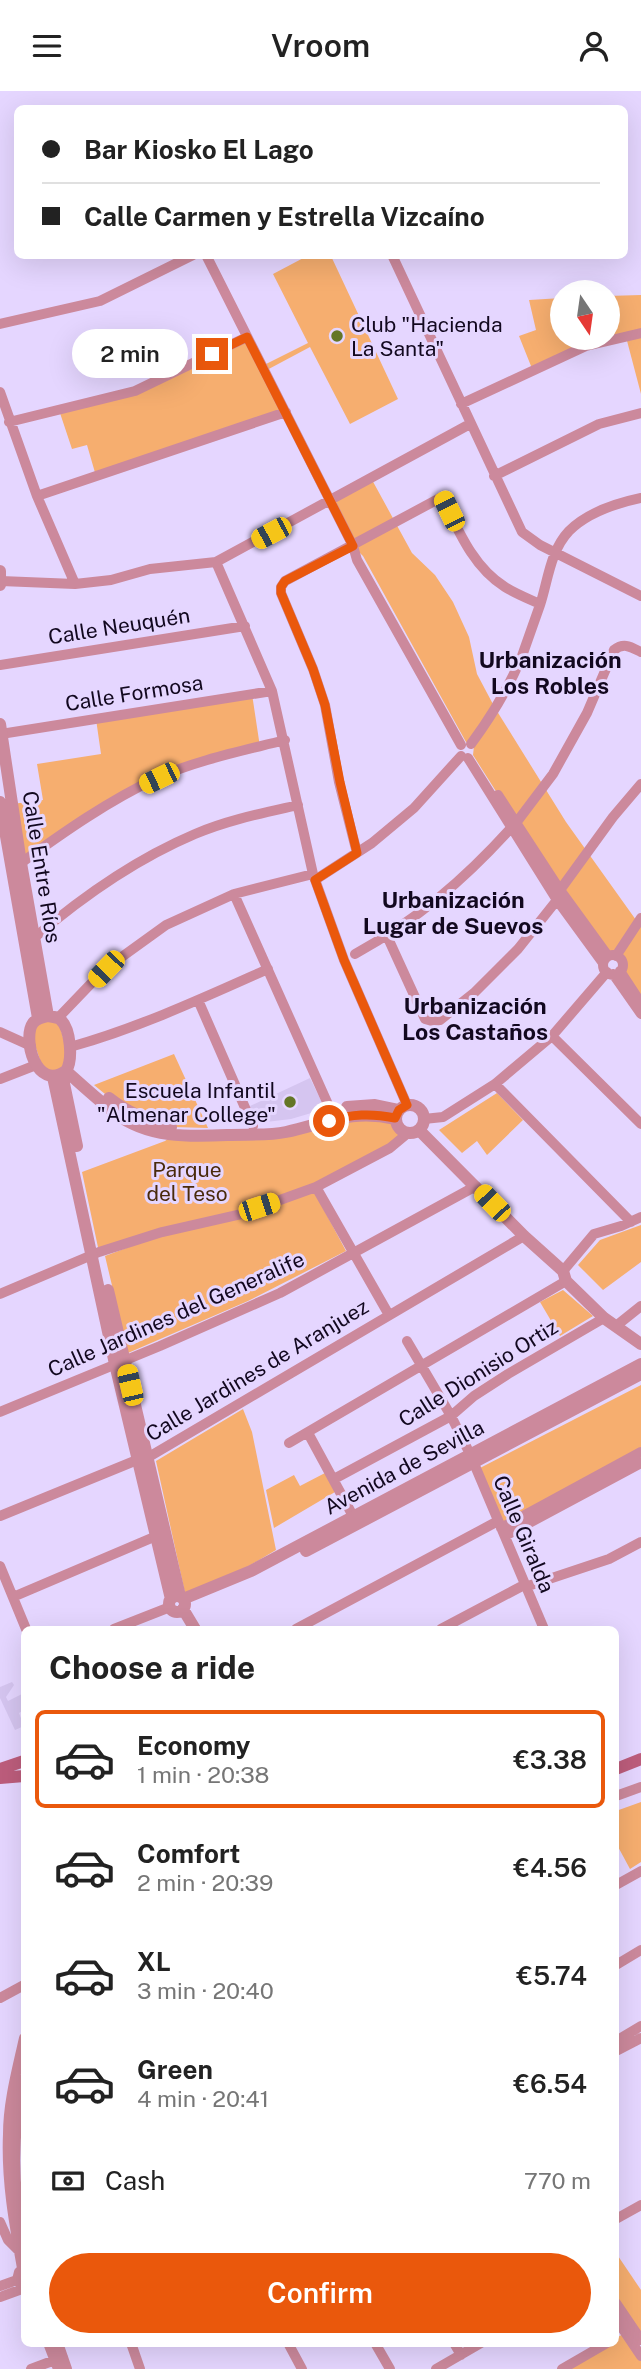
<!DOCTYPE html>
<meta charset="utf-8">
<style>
body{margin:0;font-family:"Public Sans",sans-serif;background:#f6f6f6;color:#222;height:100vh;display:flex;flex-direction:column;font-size:26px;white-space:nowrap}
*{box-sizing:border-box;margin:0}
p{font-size:23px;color:#767676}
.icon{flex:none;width:38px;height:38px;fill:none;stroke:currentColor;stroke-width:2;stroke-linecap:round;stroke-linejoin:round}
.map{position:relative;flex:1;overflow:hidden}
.drawer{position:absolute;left:21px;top:1535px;width:598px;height:721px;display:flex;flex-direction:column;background:#fff;border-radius:10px;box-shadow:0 7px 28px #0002}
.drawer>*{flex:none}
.top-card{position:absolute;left:14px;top:14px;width:614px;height:154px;border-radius:10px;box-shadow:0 7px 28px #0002;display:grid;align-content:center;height:154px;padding:0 28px;background:#fff}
.needle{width:46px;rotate:167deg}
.buttons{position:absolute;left:550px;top:189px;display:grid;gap:14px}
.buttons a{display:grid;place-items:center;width:70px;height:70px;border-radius:50%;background:#fff;box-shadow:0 7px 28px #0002;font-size:35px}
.end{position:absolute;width:32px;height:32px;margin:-16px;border:9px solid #ea580c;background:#fff;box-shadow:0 0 0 4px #fff}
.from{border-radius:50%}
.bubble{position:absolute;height:49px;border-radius:24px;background:#fff;box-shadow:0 7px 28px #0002;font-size:23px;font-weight:600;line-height:49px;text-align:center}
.car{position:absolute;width:21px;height:42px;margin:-21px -10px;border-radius:9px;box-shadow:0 0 5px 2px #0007;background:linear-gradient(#f5c518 24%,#345 0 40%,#f5c518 0 76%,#345 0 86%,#f5c518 0)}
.top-card b{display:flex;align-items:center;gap:24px;height:66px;font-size:26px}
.top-card b+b{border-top:2px solid #e0e0e0}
.top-card i{width:18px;height:18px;background:#222}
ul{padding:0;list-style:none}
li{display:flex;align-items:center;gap:21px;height:98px;margin:0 14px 10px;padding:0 14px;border:4px solid transparent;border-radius:10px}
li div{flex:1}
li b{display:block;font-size:26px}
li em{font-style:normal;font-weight:600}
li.on{border-color:#ea580c}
li>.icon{width:63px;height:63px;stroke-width:1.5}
h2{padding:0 28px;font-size:32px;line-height:84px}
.pay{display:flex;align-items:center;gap:18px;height:77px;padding:0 28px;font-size:26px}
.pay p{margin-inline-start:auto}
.action{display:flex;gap:14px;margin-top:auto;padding:14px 28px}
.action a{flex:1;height:80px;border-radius:42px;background:#ea580c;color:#fff;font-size:28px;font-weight:600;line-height:80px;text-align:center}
header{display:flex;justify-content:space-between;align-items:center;height:91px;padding:0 28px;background:#fff;font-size:32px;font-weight:600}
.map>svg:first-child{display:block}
.built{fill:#d5c5f0}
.green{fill:#f6ae6f}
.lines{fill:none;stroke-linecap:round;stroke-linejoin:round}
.minor{stroke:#cc899c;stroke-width:10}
.tertiary{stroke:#cc899c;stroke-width:12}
.secondary{stroke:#bd5d7c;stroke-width:12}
.route{stroke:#ea580c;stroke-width:9}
.poi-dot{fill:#647626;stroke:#e5d6ff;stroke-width:2.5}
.labels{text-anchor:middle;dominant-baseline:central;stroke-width:6;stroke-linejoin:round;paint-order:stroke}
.poi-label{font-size:21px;fill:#12081f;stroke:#e5d6ff;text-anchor:start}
.street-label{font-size:21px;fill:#12081f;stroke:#e5d6ff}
.park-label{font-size:21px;fill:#492a0b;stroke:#e5d6ff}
.neighbourhood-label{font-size:23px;font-weight:bold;fill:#12081f;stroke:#e5d6ff}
</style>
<header><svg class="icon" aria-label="menu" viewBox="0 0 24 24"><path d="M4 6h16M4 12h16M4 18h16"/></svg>Vroom<svg class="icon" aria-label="person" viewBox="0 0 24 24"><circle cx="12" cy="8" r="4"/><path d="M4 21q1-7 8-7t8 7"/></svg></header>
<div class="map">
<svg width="641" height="2278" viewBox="0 0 641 2278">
<rect width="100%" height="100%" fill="#e5d6ff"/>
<path class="built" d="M310,987L325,1018L291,1028L258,1032L250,1015Z
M12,1591L14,1594L6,1606L8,1610L24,1602V1619L19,1622L24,1635L15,1639L0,1607V1596Z"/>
<path class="green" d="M309,164L331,165L398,308L350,333L310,256L265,280L286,321L96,385L87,354L72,358L59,319L135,300L247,246L262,275L308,252L273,183Z
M641,204V303L626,246L586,255L533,280L519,245L536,239L529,209L562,207V247H607V205Z
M371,387L412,462L435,484L453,511L469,546L477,583L495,617L566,731L641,836V912L622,877L621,868L610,864L516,732L473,664L474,655L466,651L363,465L353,455L329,411Z
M252,603L260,656L158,687L21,772L12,713L43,709L37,673L101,663L96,628Z
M58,927L70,974L45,984L30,939L33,933Z
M174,963L208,1037L173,1036L121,1016L94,994Z
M497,1002L523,1029L487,1064L477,1050L462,1062L439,1039Z
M352,1024L396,1033L399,1037L408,1042L316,1096L99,1161L82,1081L165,1050L173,1044L283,1042Z
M314,1100L346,1160L248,1210L128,1262L105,1165L137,1153Z
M641,1134V1171L603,1199L578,1174L600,1149Z
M563,1199L593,1225L560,1245L540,1211Z
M641,1294V1358L503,1432L480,1377Z
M243,1318L252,1341L276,1459L247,1476L185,1502L156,1370Z
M325,1382L335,1401L274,1437L266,1399L294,1384L300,1395Z
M641,1711V1771L630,1778L616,1752V1720Z
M616,2162L641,2199V2249L616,2212Z
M625,2242L641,2265V2278H562L607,2252H616V2247Z"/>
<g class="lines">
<path class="minor" d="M206,164L353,455L357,469L461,654
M392,164L522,441L540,454L641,505
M0,233L100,210L193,164
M0,301L37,405L75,493
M461,313L586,255L641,242
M9,331L135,300L247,246
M494,385L599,333L641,322
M37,405L286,321
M216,471L272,600L313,783L344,869L407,1014
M1,490L75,493L111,489L150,478L216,471L470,333
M0,574L245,535
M1,643L272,600
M471,653C491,626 509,596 522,565C528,548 534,531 540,514C548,490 550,460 569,440C587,422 617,412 641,407
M468,667L557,809L603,872
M498,704L560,799L608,865
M516,732L553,683L587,622L614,559C624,551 631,556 641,561
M357,762L339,691L325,614L313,578L281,502V496L285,490L442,406C458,439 473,476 505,496C516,503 529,508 540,513
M21,772C64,741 108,710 157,687C197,669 242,660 285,649
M315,789L372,752L414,717L461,665
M560,799L613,726L641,693
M234,803L331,1020
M387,845L425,928L432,930L440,929L474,902L518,858L557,809
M34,847C83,805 136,768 195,743C228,729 263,722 298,714
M355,863C418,828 463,790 511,737
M603 874a10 10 0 1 1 20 0a10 10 0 1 1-20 0Z
M616,865L641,827
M620,880L641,912
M613,883L641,923
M198,909L253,1035
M58,927L105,878L166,834L234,803L313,783
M0,941L31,955
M552,945L641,1033
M70,956C138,937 203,907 268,878
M0,988L36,974
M495,993L631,1131
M424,1028L443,1026L495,993L552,945L607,881
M316,1096L389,1224
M563,1180L594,1143L621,1135L641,1126
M0,1203L99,1161L162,1141L241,1123L316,1096L390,1057L408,1042
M616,1235L641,1215
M407,1250L451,1325L470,1363L544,1538
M0,1321L160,1255L280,1202L476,1095
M308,1342L353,1425
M289,1352L566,1190
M334,1388L451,1325L474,1305L508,1283L604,1227
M0,1425L137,1369L147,1367L524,1145
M501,1437L641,1361
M505,1445L641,1372
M0,1475L26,1538
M525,1496L609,1468L641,1451
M13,1506L161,1443
M114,1538L170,1516
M296,1538L498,1430
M441,1538L524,1494
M616,1705L641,1696
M616,1794L641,1780
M616,1874L641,1859
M0,1907L24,1894
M616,1950L641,1935
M616,1960L641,1947
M24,1988C13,2040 12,2095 24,2148
M616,2128L641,2114
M0,2131L8,2149L19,2160
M24,2176L19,2181L17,2189L24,2199
M22,2177C14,2133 6,2089 8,2043C8,2011 17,1979 24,1947
M0,2195L17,2189
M0,2206L22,2198
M616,2212L641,2249
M616,2228L641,2265
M48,2252L58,2278
M58,2252L67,2278
M131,2252L140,2278
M288,2252L302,2278
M375,2252L390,2278
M454,2252L461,2264
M31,2278L63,2266
M436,2278L481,2252
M562,2278L607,2252"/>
<path class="tertiary" d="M0,480V494
M0,633L21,772L48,925
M0,711L38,927
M48,925C52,926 57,926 60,928C71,938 73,969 66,980C36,1001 22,947 33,932C37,927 43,926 48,925Z
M66,980C82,994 98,1009 115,1022C147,1047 189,1046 227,1044C246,1043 267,1045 286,1041C327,1032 352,1018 395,1028
M62,983L77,1055
M53,986L115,1273L171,1508
M109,1007C128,1022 147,1030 171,1036
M396 1028a14 14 0 1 1 28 0a14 14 0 1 1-28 0Z
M347,1016L375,1014L399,1019
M419,1039L524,1145L563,1180L566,1190L604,1227L641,1253
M108,1199L180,1505
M306,1460L641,1283
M169 1513a8 8 0 1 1 16 0a8 8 0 1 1-16 0Z
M183,1508L251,1480L641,1273
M183,1518L195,1538"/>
<path class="secondary" d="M0,1678L24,1670
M616,1678L641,1668
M0,1687L24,1685"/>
</g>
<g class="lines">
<path class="route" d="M212,263L247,246L353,455L285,490L281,496V502L313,578L325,614L340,691L357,762L315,789L344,869L407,1014L399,1019L395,1027C371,1022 352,1023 329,1030"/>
</g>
<g class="poi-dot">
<circle cx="337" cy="245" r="7"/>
<circle cx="290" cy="1011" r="7"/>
</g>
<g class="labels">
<g class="poi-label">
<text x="351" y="233">Club "Hacienda<tspan x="351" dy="24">La Santa"</tspan></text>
<text x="276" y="999" text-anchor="end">Escuela Infantil<tspan x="276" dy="24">"Almenar College"</tspan></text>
</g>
<g class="street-label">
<text transform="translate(119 535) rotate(-9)">Calle Neuquén</text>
<text transform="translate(134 602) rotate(-9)">Calle Formosa</text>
<text transform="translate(42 776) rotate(81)">Calle Entre Ríos</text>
<text transform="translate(176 1223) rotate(-24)">Calle Jardines del Generalife</text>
<text transform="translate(257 1279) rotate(-31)">Calle Jardines de Aranjuez</text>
<text transform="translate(478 1282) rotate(-32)">Calle Dionisio Ortiz</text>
<text transform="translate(404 1376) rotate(-28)">Avenida de Sevilla</text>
<text transform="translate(524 1443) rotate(67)">Calle Giralda</text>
</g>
<g class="park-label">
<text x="187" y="1078">Parque<tspan x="187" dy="24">del Teso</tspan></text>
</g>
<g class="neighbourhood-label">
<text x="550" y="568">Urbanización<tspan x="550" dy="26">Los Robles</tspan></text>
<text x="453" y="808">Urbanización<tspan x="453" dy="26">Lugar de Suevos</tspan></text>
<text x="475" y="914">Urbanización<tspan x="475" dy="26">Los Castaños</tspan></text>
</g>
</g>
</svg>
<div class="buttons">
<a><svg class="needle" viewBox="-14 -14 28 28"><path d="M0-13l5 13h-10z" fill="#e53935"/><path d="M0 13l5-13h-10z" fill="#767676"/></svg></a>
</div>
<i class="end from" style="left:329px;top:1030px"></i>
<i class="end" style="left:212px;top:263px"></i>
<div class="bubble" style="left:72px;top:238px;width:116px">2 min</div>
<i class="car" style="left:449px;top:420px;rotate:334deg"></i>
<i class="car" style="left:271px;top:442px;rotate:242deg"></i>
<i class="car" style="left:159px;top:687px;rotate:244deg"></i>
<i class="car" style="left:106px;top:878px;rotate:224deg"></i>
<i class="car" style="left:492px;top:1112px;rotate:316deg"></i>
<i class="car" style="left:259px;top:1116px;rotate:72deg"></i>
<i class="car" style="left:130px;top:1294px;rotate:347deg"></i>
<div class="top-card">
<b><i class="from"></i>Bar Kiosko El Lago</b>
<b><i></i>Calle Carmen y Estrella Vizcaíno</b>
</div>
<section class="drawer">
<h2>Choose a ride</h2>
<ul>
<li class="on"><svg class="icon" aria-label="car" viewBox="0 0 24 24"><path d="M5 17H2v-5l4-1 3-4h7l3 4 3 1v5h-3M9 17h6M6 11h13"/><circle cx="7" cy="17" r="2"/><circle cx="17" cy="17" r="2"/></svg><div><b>Economy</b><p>1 min · 20:38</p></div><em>€3.38</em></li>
<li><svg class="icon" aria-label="car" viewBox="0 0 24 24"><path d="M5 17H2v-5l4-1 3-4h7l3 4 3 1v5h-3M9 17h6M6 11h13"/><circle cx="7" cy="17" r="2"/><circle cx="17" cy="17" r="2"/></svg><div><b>Comfort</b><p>2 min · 20:39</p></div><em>€4.56</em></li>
<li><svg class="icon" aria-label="car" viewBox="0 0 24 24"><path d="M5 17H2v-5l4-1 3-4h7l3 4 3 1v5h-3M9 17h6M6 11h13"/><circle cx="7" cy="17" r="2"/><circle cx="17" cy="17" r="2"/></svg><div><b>XL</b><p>3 min · 20:40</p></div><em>€5.74</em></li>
<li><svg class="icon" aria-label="car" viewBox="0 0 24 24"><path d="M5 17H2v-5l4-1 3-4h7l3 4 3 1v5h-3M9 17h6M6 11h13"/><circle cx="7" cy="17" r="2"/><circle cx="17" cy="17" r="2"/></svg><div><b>Green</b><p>4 min · 20:41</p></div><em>€6.54</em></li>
</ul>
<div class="pay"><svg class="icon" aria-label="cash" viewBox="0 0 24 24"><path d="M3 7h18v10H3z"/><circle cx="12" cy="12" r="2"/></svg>Cash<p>770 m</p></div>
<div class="action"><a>Confirm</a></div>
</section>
</div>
